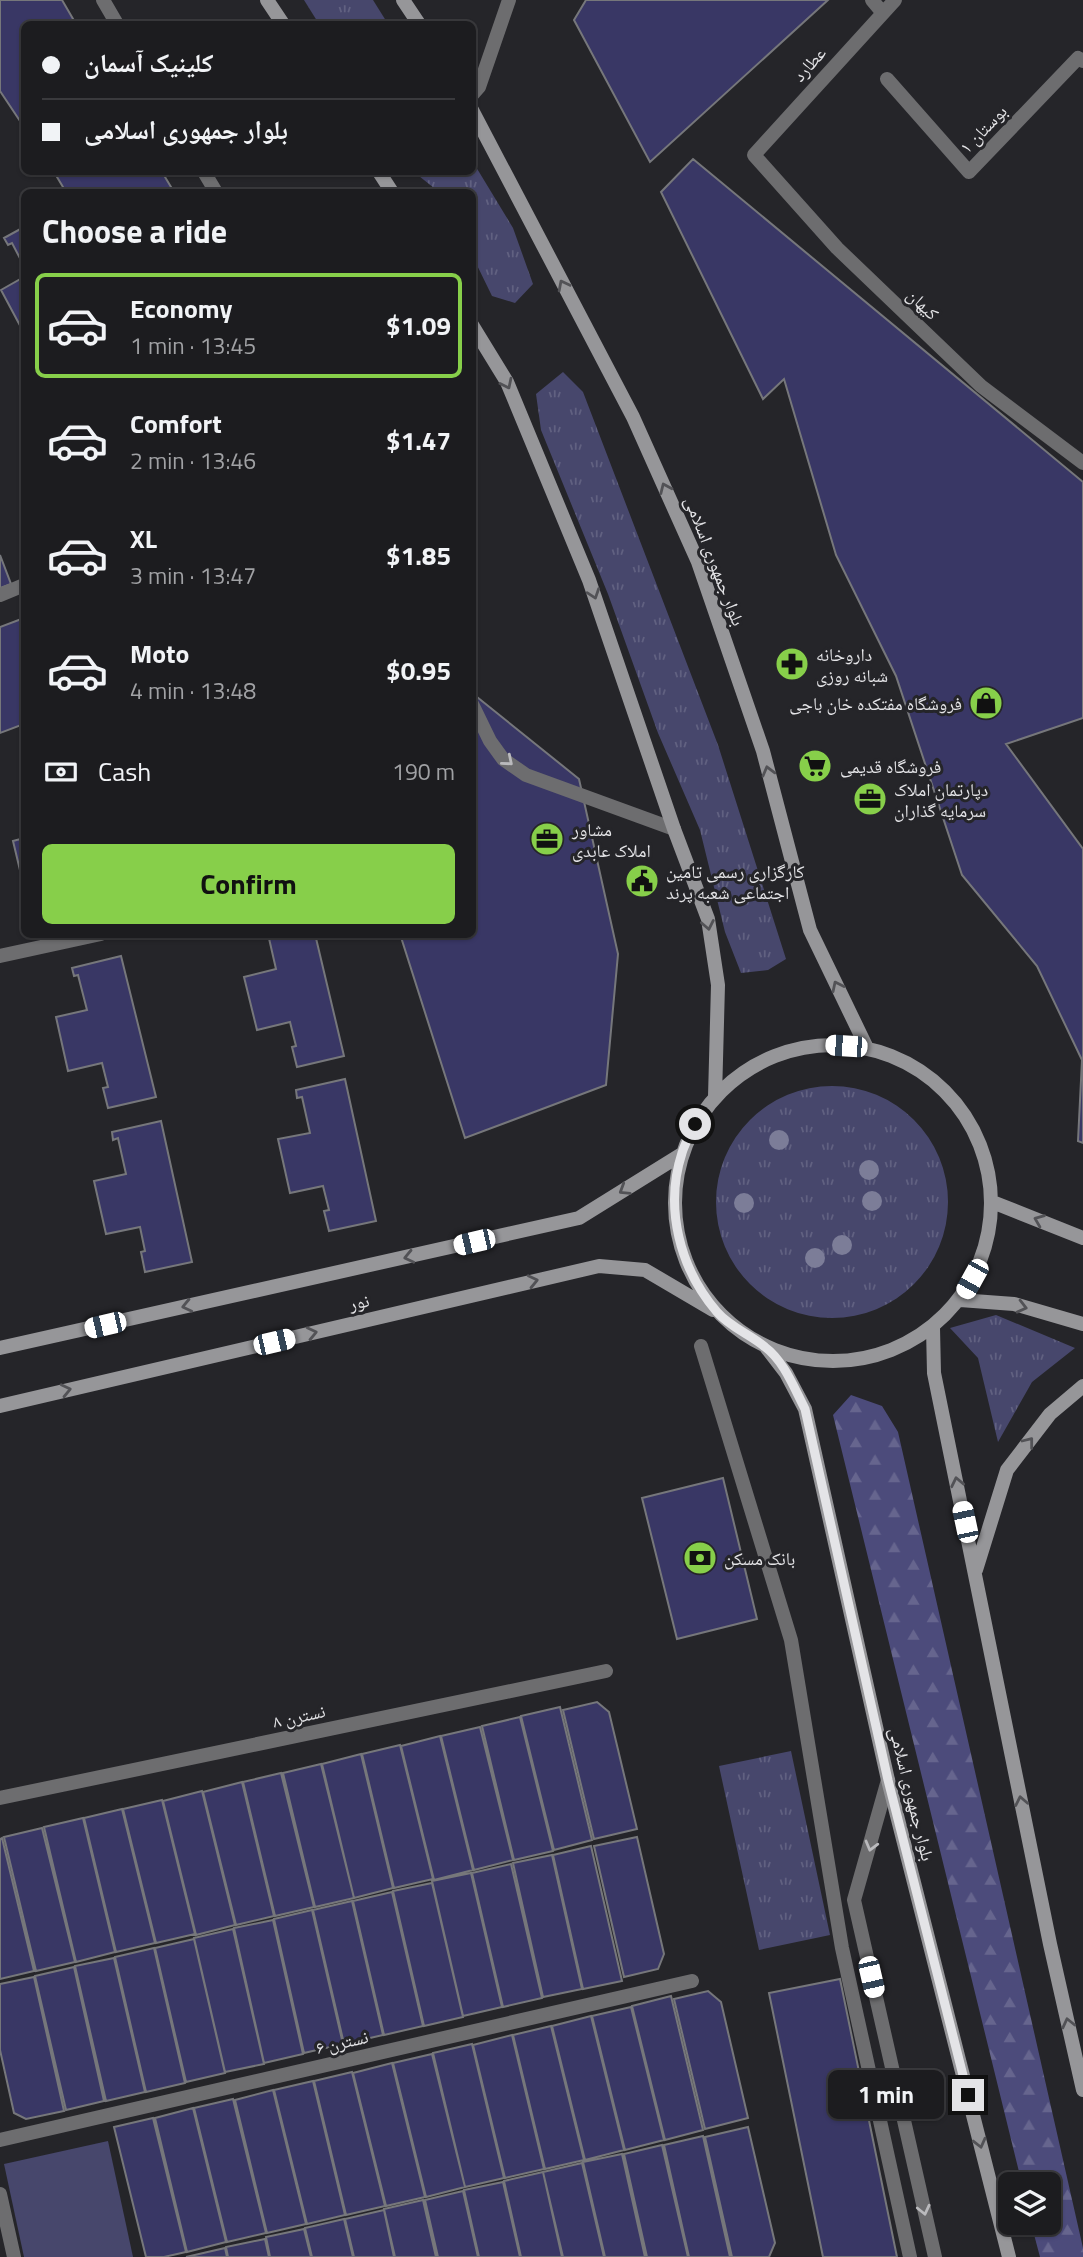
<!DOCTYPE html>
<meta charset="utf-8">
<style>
body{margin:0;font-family:"Titillium Web","Noto Naskh Arabic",sans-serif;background:#252528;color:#f1f3f6;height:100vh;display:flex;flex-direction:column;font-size:26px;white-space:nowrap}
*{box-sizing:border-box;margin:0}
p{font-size:23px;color:#a0a1a4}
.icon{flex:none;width:38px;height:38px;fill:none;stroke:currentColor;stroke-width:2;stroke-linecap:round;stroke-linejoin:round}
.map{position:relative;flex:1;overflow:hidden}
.side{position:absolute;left:21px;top:189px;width:455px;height:749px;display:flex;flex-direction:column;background:#1c1c1f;border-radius:10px;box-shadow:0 2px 5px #0004,0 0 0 2px #3a3a3d}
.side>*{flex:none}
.top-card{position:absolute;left:21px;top:21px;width:455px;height:154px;border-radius:10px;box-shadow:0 2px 5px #0004,0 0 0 2px #3a3a3d;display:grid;align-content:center;height:154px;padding:0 21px;background:#1c1c1f}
.buttons{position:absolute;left:998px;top:2172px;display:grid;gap:14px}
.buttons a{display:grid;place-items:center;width:63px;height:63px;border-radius:10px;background:#1c1c1f;box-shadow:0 2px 5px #0004,0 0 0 2px #3a3a3d;font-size:35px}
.end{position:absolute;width:32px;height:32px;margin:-16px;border:9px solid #e4e4e7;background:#111;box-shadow:0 0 0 4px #111}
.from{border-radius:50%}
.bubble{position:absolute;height:49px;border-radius:10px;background:#1c1c1f;box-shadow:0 2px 5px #0004,0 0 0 2px #3a3a3d;font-size:23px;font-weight:700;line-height:49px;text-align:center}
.car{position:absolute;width:21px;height:42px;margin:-21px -10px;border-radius:9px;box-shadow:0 0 5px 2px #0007;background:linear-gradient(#fff 24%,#345 0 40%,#fff 0 76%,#345 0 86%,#fff 0)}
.top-card b{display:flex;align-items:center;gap:24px;height:66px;font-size:26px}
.top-card b+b{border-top:2px solid #3a3a3d}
.top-card i{width:18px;height:18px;background:#f1f3f6}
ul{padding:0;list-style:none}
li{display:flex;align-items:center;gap:21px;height:105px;margin:0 14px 10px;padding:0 7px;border:4px solid transparent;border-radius:10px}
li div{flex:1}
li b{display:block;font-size:26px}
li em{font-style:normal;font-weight:700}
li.active{border-color:#87cf4a}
li>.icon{width:63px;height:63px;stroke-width:1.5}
h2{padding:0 21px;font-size:32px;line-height:84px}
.pay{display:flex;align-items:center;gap:18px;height:77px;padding:0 21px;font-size:26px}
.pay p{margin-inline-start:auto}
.cta{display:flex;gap:14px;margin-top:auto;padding:14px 21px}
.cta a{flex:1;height:80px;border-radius:10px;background:#87cf4a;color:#111;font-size:28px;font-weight:700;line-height:80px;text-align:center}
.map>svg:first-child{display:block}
.grass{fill:url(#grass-tufts)}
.forest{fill:url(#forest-firs)}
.park{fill:#47476c}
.building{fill:#393765;stroke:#76777b;stroke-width:2}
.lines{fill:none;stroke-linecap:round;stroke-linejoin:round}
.lane{stroke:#6d6d6f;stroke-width:14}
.street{stroke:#6d6d6f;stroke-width:14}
.secondary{stroke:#969699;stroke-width:14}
.tree{fill:#7c7d98}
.oneway{stroke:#525256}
.oneway2{stroke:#bababd}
.route{stroke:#e4e4e7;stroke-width:9}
.labels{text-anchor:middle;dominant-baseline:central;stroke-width:6;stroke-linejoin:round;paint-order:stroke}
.street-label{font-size:18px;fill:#e4e4e7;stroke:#252529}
.poi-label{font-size:18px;fill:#e4e4e7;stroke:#252529;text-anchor:start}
</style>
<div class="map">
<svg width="1083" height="2257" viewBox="0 0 1083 2257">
<defs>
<pattern id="grass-tufts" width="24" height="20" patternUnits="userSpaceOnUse" patternTransform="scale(1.75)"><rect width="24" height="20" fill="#47476c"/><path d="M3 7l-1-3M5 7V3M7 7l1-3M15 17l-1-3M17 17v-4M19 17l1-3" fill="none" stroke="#616181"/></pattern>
<pattern id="forest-firs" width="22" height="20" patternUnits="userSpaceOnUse" patternTransform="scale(1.75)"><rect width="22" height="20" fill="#4c4b7b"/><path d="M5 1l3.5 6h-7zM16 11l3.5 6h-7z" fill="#66658e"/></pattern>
</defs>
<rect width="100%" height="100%" fill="#252529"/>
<path class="grass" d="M304,0H373L388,24H319Z
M473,162L513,228L533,284L515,303L492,296L473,257L472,192H439L414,172H472Z
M563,372L583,392L718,745L786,959L768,970L741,973L725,932L700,830L658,733L608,594L541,430L536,394Z
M716 1202a116 116 0 1 1 232 0a116 116 0 1 1-232 0Z
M996,1315L1075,1348L1032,1382L998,1442L978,1358L950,1328Z
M791,1751L830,1935L759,1950L719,1766Z"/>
<path class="forest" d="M851,1395L882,1406L898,1432L1083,2248V2257H1040L1031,2223L1048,2222V2184H1022L833,1415Z"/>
<path class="park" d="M108,2141L133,2257H24L4,2164Z"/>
<path class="building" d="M0,0H62L76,24H24V127L0,91Z
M586,0H828L650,162L574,20Z
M693,159L1083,482V718L1006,744L1083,849V1143L1078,1141L1082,1060L1037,966L962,875L896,676L836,555L784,379L763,399L661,192Z
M54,172H162L174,192H66Z
M24,227V266L12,243L8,245L4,238Z
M24,277V333L1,290Z
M0,555L11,584L0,588Z
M24,618V734L21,725L0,733V627Z
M472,693L579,779L618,954L606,1085L465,1138L400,934H472Z
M24,838V887L13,841Z
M268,934H315L344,1056L297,1067L292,1047L296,1046L290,1022L257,1030L244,977L276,969Z
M121,956L156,1097L108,1108L103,1088L108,1087L102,1063L68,1071L56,1017L87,1010L78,975L74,976L72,968Z
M345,1079L376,1221L329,1231L324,1211L329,1210L323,1186L290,1193L278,1139L310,1133L302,1097L297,1098L296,1090Z
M161,1121L192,1262L145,1272L141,1252L145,1251L140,1227L106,1234L94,1181L126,1174L118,1138L113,1140L112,1132Z
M723,1478L757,1619L677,1639L642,1498Z
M597,1702L609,1712L637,1829L594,1839L563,1710Z
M560,1707L592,1840L554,1850L521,1716Z
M520,1717L553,1851L514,1860L482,1726Z
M480,1727L513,1860L474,1870L441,1736Z
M440,1736L473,1870L434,1880L401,1746Z
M400,1745L433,1879L394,1888L362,1754Z
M361,1754L393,1888L354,1898L322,1764Z
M321,1764L354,1898L315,1907L283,1773Z
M281,1773L314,1907L275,1916L243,1782Z
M242,1782L274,1916L236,1925L203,1792Z
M202,1791L235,1925L196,1935L163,1801Z
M162,1800L195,1934L156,1943L123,1809Z
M122,1809L155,1943L116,1952L84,1818Z
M83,1818L115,1952L76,1962L44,1827Z
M42,1828L75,1962L36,1971L4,1837Z
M637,1837L664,1954L658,1969L624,1977L594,1846Z
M2,1838L34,1971L0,1979V1839Z
M591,1846L622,1981L583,1989L553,1855Z
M552,1855L582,1989L543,1997L513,1863Z
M511,1864L542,1998L503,2007L472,1873Z
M471,1873L502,2007L463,2016L432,1881Z
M432,1883L463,2017L424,2026L393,1891Z
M392,1892L423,2026L384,2035L353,1901Z
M352,1901L383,2035L344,2044L313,1910Z
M312,1910L343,2044L304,2053L274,1919Z
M273,1920L303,2054L264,2063L234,1928Z
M233,1929L264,2064L225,2072L194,1938Z
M194,1939L225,2073L186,2082L155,1948Z
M154,1948L185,2083L146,2092L115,1957Z
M114,1958L145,2092L106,2101L75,1966Z
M74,1967L104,2101L66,2110L35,1976Z
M34,1977L64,2111L26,2119L14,2113L0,2050V1984Z
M840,1979L897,2257H823L769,1993Z
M708,1991L721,2002L748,2118L705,2129L674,1999Z
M671,1996L703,2130L665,2140L632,2006Z
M631,2007L664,2140L625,2150L592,2016Z
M591,2016L624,2150L585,2160L552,2026Z
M551,2026L584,2160L545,2169L513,2035Z
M512,2035L544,2169L505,2178L473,2045Z
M472,2044L504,2178L465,2187L433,2053Z
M432,2054L465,2187L426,2197L393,2063Z
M392,2063L425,2197L386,2206L353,2073Z
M352,2072L385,2206L346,2215L314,2081Z
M313,2081L345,2215L307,2224L274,2090Z
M273,2090L306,2224L267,2233L235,2100Z
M233,2099L266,2233L227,2242L194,2108Z
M193,2108L226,2242L187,2252L155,2118Z
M153,2118L186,2252L164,2257H146L114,2127Z
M748,2127L775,2243L769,2257H732L705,2137Z
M703,2136L730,2257H689L664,2145Z
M662,2145L688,2257H647L624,2154Z
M622,2154L645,2257H605L583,2162Z
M582,2163L604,2257H563L543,2172Z
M543,2172L562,2257H521L504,2181Z
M503,2182L520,2257H479L464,2190Z
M463,2191L478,2257H438L425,2200Z
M423,2200L436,2257H395L384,2209Z
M384,2210L394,2257H354L345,2219Z
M344,2219L353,2257H312L305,2228Z
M304,2229L311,2257H270L266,2237Z
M265,2239L269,2257H228L226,2247Z
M225,2248L227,2257H186Z"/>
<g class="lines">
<path class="lane" d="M472,95L479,87L509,0
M888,1780L854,1900L935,2257"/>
<path class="street" d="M103,0L117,24
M872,0L882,12
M895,0L754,155L837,248L981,386L1083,463
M887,79L969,172L1078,58L1083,61
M204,172L216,192
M0,595L24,585
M472,704L490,741L503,759L526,775L674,829
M0,956L101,934
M701,1346L791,1640L842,1948L910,2257
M0,1798L606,1671
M0,2140L692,1981
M0,2194L14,2257"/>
<path class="secondary" d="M267,0L283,24
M403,0L419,24
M472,110L633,417L698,562L763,751L810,930L867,1048
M379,172L392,192
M472,325L507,382L589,580L674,829L708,919L718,985L715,1097
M675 1203a158 158 0 1 1 316 0a158 158 0 1 1-316 0Z
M995,1203L1083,1238
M960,1300L1014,1304L1083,1324
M933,1328L934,1373L1050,1944L1083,2090
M766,1347L786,1373L805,1409L888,1780L1009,2257
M0,1348L579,1218L682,1154
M0,1406L599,1266L645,1270L713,1310
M976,1570L1007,1470L1050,1414L1083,1386"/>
</g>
<g class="tree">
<circle cx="779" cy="1140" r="10"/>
<circle cx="869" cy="1170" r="10"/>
<circle cx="872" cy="1201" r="10"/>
<circle cx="744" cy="1203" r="10"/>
<circle cx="842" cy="1245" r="10"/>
<circle cx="815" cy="1258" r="10"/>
</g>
<defs><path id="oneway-chevron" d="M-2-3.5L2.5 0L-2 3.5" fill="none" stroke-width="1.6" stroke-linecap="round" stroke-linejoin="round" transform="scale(1.75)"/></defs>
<g class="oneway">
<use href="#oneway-chevron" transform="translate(563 285) rotate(-117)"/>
<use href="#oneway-chevron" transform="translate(507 384) rotate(64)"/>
<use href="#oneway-chevron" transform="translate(665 488) rotate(-114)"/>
<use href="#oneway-chevron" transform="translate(594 594) rotate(71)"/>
<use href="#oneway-chevron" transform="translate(768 771) rotate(-105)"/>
<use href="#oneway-chevron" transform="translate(708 925) rotate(79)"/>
<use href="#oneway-chevron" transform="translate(837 986) rotate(-116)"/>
<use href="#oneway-chevron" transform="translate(624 1190) rotate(148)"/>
<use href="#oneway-chevron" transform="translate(1039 1220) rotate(-158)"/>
<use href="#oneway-chevron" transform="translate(409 1257) rotate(167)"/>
<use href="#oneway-chevron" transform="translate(533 1281) rotate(-13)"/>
<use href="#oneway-chevron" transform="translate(187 1306) rotate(167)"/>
<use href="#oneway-chevron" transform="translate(1022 1307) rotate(14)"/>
<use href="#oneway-chevron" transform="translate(312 1333) rotate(-13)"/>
<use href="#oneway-chevron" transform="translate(66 1390) rotate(-13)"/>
<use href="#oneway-chevron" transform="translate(1029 1442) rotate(-52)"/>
<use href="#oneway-chevron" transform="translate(957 1482) rotate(-102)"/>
<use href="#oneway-chevron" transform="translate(1021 1801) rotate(-101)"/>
<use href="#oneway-chevron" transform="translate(1068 2023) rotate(-103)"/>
<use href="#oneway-chevron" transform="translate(980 2143) rotate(76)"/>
</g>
<g class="oneway2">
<use href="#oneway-chevron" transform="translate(508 761) rotate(40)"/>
<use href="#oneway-chevron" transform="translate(871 1846) rotate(105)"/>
<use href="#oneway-chevron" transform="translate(924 2210) rotate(77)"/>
</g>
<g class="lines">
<path class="route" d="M695,1124C691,1133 685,1143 682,1153C664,1208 680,1269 717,1312C731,1328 750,1334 765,1347C784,1361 794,1388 805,1409L888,1780L968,2095"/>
</g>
<defs>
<symbol id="pharmacy-disc" viewBox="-11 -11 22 22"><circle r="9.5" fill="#87cf4a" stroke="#252529"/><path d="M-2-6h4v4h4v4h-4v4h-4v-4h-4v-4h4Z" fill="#111"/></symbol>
<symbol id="shop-disc" viewBox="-11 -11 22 22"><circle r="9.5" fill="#87cf4a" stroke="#252529"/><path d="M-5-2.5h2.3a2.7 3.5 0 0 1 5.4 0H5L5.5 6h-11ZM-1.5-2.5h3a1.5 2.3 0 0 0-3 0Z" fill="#111"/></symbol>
<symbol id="supermarket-disc" viewBox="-11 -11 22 22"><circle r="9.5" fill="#87cf4a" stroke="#252529"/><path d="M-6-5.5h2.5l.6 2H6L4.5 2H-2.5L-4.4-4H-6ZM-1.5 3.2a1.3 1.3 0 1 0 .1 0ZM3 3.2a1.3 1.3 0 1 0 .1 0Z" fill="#111"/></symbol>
<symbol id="office-disc" viewBox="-11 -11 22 22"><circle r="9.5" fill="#87cf4a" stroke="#252529"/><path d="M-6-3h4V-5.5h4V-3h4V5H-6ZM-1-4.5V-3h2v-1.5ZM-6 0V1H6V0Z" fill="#111"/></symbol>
<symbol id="civic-disc" viewBox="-11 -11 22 22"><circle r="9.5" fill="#87cf4a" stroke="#252529"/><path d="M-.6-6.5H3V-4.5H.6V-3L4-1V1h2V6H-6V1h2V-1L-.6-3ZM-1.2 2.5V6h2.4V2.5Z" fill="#111"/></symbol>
<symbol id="bank-disc" viewBox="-11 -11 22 22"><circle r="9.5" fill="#87cf4a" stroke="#252529"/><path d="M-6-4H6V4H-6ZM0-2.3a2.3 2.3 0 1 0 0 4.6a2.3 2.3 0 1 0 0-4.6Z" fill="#111"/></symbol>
</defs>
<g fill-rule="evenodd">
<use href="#pharmacy-disc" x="773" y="645" width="38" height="38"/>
<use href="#shop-disc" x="967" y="684" width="38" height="38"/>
<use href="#supermarket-disc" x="796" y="747" width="38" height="38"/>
<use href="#office-disc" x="851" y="780" width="38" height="38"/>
<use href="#office-disc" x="528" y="820" width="38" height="38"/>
<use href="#civic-disc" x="623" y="862" width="38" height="38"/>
<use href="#bank-disc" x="681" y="1539" width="38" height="38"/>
</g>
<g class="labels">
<g class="street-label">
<text transform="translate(809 64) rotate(-48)">عطارد</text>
<text transform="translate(983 129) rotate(-46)">بوستان ۱</text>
<text transform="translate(923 304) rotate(44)">کیهان</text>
<text transform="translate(715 561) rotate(69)">بلوار جمهوری اسلامی</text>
<text transform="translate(359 1302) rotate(-13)">نور</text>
<text transform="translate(299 1716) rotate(-12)">نسترن ۸</text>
<text transform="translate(912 1794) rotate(76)">بلوار جمهوری اسلامی</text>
<text transform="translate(342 2042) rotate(-13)">نسترن ۶</text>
</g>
<g class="poi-label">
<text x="816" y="654">داروخانه<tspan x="816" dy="21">شبانه روزی</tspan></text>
<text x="962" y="703" text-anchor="end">فروشگاه مفتکده خان باجی</text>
<text x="840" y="766">فروشگاه قدیمی</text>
<text x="894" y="789">دپارتمان املاک<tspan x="894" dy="21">سرمایه گذاران</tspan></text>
<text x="572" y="829">مشاور<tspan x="572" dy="21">املاک عابدی</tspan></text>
<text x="666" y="871">کارگزاری رسمی تامین<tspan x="666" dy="21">اجتماعی شعبه پرند</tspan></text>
<text x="724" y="1558">بانک مسکن</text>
</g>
</g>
</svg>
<div class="buttons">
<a><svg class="icon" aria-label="layers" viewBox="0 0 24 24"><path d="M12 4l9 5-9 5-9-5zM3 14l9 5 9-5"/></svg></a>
</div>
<i class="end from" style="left:695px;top:1124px"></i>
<i class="end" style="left:968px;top:2095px"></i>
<div class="bubble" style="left:828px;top:2070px;width:116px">1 min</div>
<i class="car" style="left:846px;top:1046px;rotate:274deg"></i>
<i class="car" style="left:474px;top:1242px;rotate:257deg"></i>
<i class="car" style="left:972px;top:1279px;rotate:209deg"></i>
<i class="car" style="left:105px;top:1325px;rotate:257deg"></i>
<i class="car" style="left:274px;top:1342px;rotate:77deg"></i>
<i class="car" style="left:965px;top:1522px;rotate:348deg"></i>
<i class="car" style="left:871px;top:1977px;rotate:167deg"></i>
<div class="top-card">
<b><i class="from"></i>کلینیک آسمان</b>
<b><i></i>بلوار جمهوری اسلامی</b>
</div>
<section class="side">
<h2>Choose a ride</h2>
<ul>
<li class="active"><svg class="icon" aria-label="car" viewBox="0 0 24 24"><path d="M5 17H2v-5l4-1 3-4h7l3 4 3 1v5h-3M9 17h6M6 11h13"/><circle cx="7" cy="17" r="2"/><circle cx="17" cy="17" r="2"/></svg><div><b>Economy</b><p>1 min · 13:45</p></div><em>$1.09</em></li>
<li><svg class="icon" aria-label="car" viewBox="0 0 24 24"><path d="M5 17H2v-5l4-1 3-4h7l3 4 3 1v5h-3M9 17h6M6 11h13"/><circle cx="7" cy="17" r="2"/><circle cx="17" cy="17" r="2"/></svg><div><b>Comfort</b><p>2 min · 13:46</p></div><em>$1.47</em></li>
<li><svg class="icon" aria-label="car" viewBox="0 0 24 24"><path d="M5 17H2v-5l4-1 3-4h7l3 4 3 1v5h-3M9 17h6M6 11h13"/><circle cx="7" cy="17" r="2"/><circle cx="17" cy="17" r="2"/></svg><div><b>XL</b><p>3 min · 13:47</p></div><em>$1.85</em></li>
<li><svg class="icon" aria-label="car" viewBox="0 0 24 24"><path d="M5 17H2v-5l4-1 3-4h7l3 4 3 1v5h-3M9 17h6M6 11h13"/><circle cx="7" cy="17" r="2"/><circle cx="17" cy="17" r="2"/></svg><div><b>Moto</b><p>4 min · 13:48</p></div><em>$0.95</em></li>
</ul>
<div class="pay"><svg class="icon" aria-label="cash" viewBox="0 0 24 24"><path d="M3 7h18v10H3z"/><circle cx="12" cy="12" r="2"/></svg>Cash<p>190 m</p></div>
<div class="cta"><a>Confirm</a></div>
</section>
</div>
